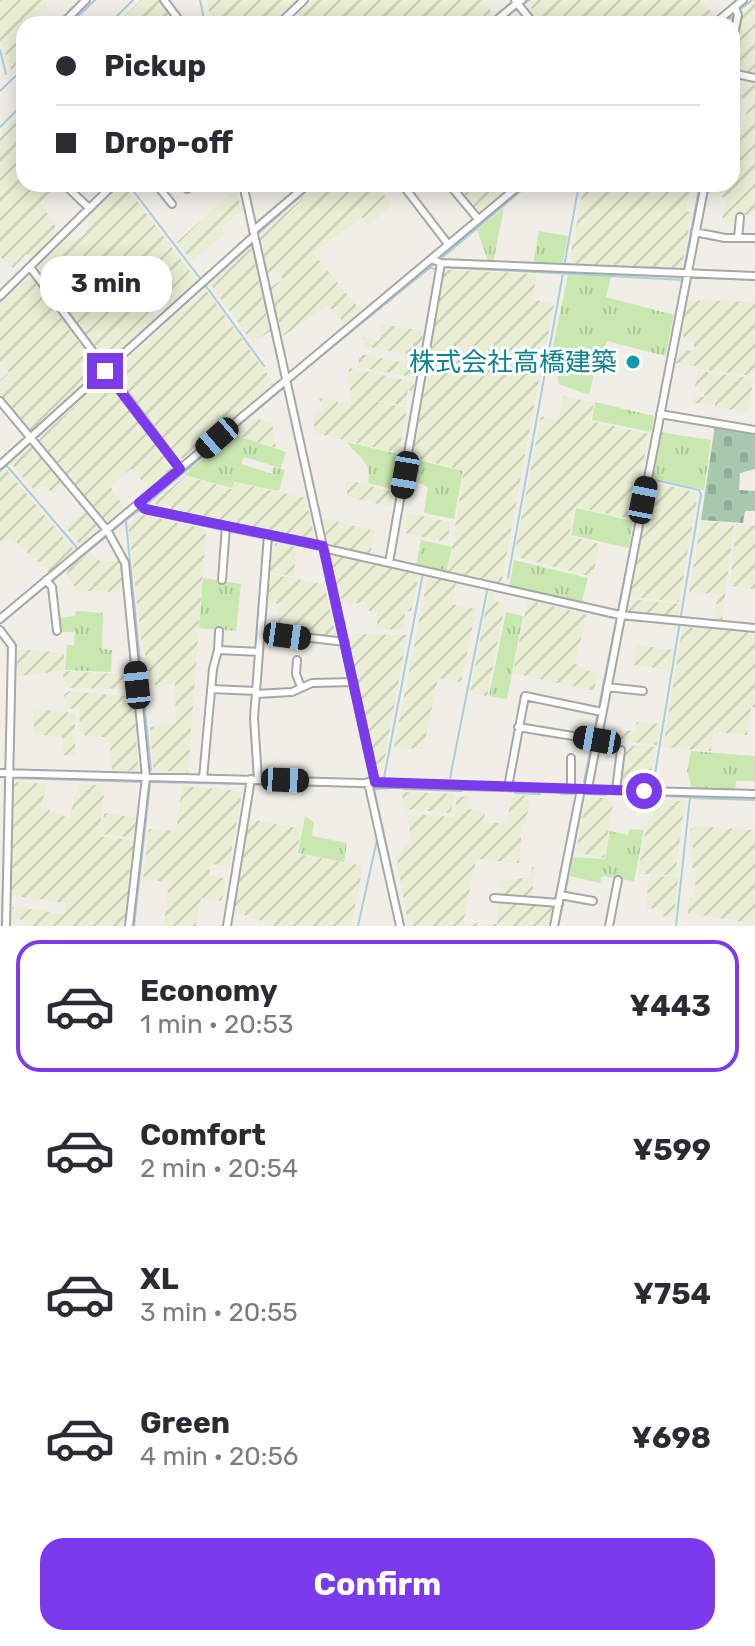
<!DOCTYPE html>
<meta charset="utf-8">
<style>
body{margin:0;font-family:Rubik,"Noto Sans JP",sans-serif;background:#f7f7f7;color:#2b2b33;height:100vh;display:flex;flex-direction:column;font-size:30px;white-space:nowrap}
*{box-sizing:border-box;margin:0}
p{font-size:26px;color:#7c7c81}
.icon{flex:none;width:44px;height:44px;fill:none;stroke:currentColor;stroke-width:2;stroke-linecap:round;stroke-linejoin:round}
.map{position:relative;height:926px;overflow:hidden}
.details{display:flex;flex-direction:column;background:#fff;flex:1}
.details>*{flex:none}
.top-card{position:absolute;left:16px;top:16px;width:724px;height:176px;border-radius:24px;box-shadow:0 4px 20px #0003;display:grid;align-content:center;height:176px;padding:0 40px;background:#fff}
.end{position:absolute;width:36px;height:36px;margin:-18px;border:10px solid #7c3aed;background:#fff;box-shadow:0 0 0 4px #fff}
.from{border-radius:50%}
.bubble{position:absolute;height:56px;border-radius:24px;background:#fff;box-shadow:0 4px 20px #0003;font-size:26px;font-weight:700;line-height:56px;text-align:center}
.car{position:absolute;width:24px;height:48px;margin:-24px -12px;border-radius:10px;box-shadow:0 0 6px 2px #0007;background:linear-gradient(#222 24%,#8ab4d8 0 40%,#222 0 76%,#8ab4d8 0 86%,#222 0)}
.top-card b{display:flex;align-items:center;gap:28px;height:76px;font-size:30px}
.top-card b+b{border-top:2px solid #e1e1e2}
.top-card i{width:20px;height:20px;background:#2b2b33}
ul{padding:14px 0 0;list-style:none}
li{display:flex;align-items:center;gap:24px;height:132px;margin:0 16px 12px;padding:0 24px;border:4px solid transparent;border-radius:24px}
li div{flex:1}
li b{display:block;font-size:30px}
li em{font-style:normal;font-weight:700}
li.active{border-color:#7c3aed}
li>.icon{width:72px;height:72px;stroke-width:1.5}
.cta{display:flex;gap:16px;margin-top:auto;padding:16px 40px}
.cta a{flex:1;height:92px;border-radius:24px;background:#7c3aed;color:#fff;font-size:32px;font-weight:700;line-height:92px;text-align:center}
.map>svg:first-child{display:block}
.farmland{fill:url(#farmland-furrows)}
.grass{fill:url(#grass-tufts)}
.cemetery{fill:url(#cemetery-stones)}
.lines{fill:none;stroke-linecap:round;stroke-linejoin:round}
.stream{stroke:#aacddc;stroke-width:2}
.minor-casing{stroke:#a7a7a7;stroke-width:10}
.minor{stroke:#fff;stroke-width:6}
.route{stroke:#7c3aed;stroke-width:10}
.culture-dot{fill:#0f9aa8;stroke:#fff;stroke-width:3}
.labels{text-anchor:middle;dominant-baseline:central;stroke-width:6;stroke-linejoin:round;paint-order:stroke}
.culture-label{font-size:26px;fill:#0d838f;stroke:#fff;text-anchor:end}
</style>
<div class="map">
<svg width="755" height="926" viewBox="0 0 755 926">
<defs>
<pattern id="farmland-furrows" width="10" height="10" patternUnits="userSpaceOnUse" patternTransform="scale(2)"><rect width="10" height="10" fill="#eaeed4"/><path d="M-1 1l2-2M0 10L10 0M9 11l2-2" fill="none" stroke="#c8ccb6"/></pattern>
<pattern id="grass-tufts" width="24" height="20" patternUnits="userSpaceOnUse" patternTransform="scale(2)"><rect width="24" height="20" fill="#c8e8b0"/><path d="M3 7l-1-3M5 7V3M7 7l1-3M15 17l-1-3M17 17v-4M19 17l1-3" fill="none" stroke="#acc797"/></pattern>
<pattern id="cemetery-stones" width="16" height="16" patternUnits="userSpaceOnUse" patternTransform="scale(2)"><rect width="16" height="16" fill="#a9c8b0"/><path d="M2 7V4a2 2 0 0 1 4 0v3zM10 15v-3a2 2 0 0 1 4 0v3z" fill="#91ac97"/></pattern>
</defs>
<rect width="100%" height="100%" fill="#f0eee7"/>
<path class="farmland" d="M0,0H45L47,10L26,18L24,57L11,70L0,40Z
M141,0H160L178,24H117Z
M207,0H298L274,24H212Z
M312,0H482L496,17L489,24H288Z
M536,0H700L716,17L708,24H544L529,5Z
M755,1V75L732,71V61L741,17Z
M744,79L755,81V216L736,214L734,223L722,221L726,198L705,193L707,184H732V128L743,130L749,100L740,98Z
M24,110V184H59L40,202L60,234L35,258L26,254L13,268L0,257V139L3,131Z
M124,184L198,282L168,308L162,301L151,309L157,318L106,365L36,269L69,238L75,243L86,233L89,227L85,221Z
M319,184H375L392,205L369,226L362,217L313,253L361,311L345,323L327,305L283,336L270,288L283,279L275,269L267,274L259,240L263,233Z
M452,184H514L476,215Z
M584,184H697L695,192L690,191L686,211L692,213L681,271L572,265L570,258Z
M236,189L242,211L222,226L224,234L192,261L177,242Z
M251,248L270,331L253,343L210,284Z
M449,270L537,274L532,299L554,304L545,350L540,356L543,357L501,585L448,573L464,470L410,457L417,434L443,273Z
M30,276L100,371L32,433L0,395V380L9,372L0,361V305Z
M206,290L274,383L183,460L180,457L177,459L112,372Z
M685,300L755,302V368L751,376L697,369L696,366L675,363L677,350L694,351V342L685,340L681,330Z
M382,324L424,331L419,356L362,346L363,337L379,341Z
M360,354L416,365L414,377L358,367Z
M349,368L410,381L416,379L413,391L408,390L405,406L358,397L407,408L399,453L315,433L313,414L323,411L319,398L339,402V407L341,402L351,404Z
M698,371L754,378L747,412L715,407V404L693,403L695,396L717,398L704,396L705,384L702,394H699L700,388L695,387Z
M106,377L169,463L172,471L150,489L131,469L110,486L125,509L111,521L103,520L38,444L40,438Z
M564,396L594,403L590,421L649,434L632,519L574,507L569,536L600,544L592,577L514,556L541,416L558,420Z
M253,418L272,423L276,448L236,435L234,433Z
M31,445L64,484L53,493L42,485L34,490L11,463Z
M6,469L75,551L49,572L10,536L0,545V474Z
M185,476L232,489L238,483L306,498L315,542L157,508L155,502Z
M344,479L394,492L391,507L348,497Z
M656,483L698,493L679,602L627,596L649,489Z
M86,510L101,529L81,546L65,527Z
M408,513L450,522L447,542L404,533Z
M143,515L206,529L188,772L154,771L153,766L150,727L176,723L175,683L157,686L152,682L141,639L128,524Z
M324,518L375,531L370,555L325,544L321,521Z
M701,521L734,523L722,621H715L717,594L689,592Z
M736,524L755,526V589L730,586Z
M275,543L296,547L294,576L272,573L268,567L269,549H274Z
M90,552L102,563L120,559L124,592L77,591L67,574L68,570Z
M329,553L419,574L411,611L397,612L405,613L403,630L377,629V612L369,611L366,602L350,604L337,596Z
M268,574L324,584L337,639L277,631L279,604L266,602Z
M428,576L456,583L452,604L476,609L461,682L438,678L423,749L394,747Z
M489,592H495L494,601L505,603L487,696L470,693Z
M628,599L681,604L677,617L626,612Z
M531,601L588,615L574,663L597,675L594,691L513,673L527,602Z
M686,627L755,633V707H751L747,735L713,732L711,751L663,747L682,629Z
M349,634L407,635L382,772L376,771L347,638Z
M637,645L673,650L669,670L634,665Z
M16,649L64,653V671L132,675L133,689L68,688L61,671L18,676L14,672Z
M69,691L134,697L138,771L112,770L110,744L104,737L86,736L80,732L79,709L67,708L64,695Z
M34,709L75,713V755H63L62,737L34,734Z
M637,722L660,724L657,745L617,740L619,730L635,731Z
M625,745L654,747L650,783L622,784Z
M17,782L47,784L41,807L69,818L79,784L105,785L99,836L136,841L130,883L125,884L131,888L126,926H24V920L9,918L13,907L64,914L66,903L9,895L11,787Z
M182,786L242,791L229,866L211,864L209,874L226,879L223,897L221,901L201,898L196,926H164L169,882L143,879L149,829L176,831Z
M405,792L454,794L451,813L404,809L402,793Z
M516,795L531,796L525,824H522L519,863L476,859L463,923L497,924L499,901L551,905L554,909L551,926H408L397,859L411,838L407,814L454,817L457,797L468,796L469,809L485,812L483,822L507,824L511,799Z
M591,798H605L613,803L604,858L576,852L586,800Z
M651,799L685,801L675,875L638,874Z
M104,813L139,818L136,838L101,834Z
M250,819L301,829L297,854L363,866L351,926H275L232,910L247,822Z
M696,826L755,830V924L688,913L689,897L695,896L696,869L692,868L693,847L689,845L690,830Z
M532,867L535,868L532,895L556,899L499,897L501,881L530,877Z
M649,876L678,877L674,917L663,916L662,909L646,908Z"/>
<path class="grass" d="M504,208L493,263H489L477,230Z
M539,231L568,236L562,266L533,265Z
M568,275L611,277L606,297L674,315L665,356L607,341L600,369L595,368L589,395L559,384L556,366L551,376L547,375Z
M595,402L654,416L651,432L592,420Z
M659,432L711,440L704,490L650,477Z
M232,434L286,452L281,468L244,457L241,464L272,474L274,467L285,470L279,491L235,482L232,488L184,475Z
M347,442L402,455L395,490L368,483C373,462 357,456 347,442Z
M410,458L463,471L454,519L424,513L428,487L414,481L415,471L408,470Z
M576,508L633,521L629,548L571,535Z
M421,540L452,547L446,573L416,566Z
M514,560L588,578L581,605L509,588Z
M203,578L241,584L236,631L199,628Z
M76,611L103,613L102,649L112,650L111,672L65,670L67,645H74L75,632H61L59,618L75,616Z
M506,612L523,616L507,699L489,696Z
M691,751L755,756V781H736L735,790L692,788L687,771Z
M305,816L314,822L312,836L347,843L344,862L298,853Z
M630,829L644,830L634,881L602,876L600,883L570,876L573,857L605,859L610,831L628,835Z"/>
<path class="cemetery" d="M715,425L755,432V469L740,473L739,490L755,491V511H745L743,523L701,520Z"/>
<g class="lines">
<path class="stream" d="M200,0L205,24
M524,3L530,0
M742,8L752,0
M70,24L95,0
M109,24L133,0
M497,24L511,12
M723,24L733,16
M732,26L733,16
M0,50L6,74
M0,91L24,68
M0,127L24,103
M128,184L202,281
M239,184L249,225
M259,233L314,184
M252,245L281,372
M443,257L529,184
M35,267L120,184
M441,267L684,280
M564,267L579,184
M430,268L437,269
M684,269L700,184
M690,277L755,280
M206,286L264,366
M0,302L30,272
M110,370L251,245
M299,374L432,266
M285,389L318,540
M7,466L78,549
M0,471L106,375
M651,479L699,490L701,494L653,786
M147,504L283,388
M138,511L222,530
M126,522L151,770
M112,531L138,511
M228,531L261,538
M271,540L320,550
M320,549L339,639
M386,559L415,396
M508,578L563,273
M450,580L615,618
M0,624L107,536
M341,645L370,777
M6,769L8,694
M254,775L251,716L264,539
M13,778L142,782
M384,778L423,573
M450,778L487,591
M149,782L247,784
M584,782L677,314
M254,784L365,787
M394,788L374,789L404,926
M404,789L462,791
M515,793L540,794
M561,794H576
M586,794L606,795
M640,795L690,797L676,926
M692,798L755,800
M565,893L584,793
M2,926L6,778
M134,926L150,784
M224,926L247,785
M358,926L378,835
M558,926L564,900"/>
<defs>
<path id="minor" d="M164,0L182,24
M522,0L517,3L534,24
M62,24L86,0
M279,24L304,0
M492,24L517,3L515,0
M714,24L743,0
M732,45L738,15L735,7
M732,73L755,78
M64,184L89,208
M156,184L172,204
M183,184L187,189
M243,184L375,782
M402,184L448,244
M449,184L478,219
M253,231L308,184
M695,232L725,238H755
M738,238L740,217
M431,259L441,263L755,276
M30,267L180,469
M0,296L114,184
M0,401L107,530L125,563L146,777L129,926
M660,414L755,430
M0,465L254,236
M139,503L145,509L323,546
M323,548L620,615L755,628
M389,563L441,263
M46,580L52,587L57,631
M222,580L226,526
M0,619L521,184
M0,630L12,646L6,926
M261,632L345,642
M218,650L219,631
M297,660L296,674L301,687
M607,687L643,691
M211,689L256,691
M256,694L292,692L312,683L354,682
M518,727L597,740
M571,758V789
M0,773L755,794
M203,778L213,669L218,650L259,652
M258,779L254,718L268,535
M368,782L400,926
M508,787L525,696L602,712
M588,788L705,184
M616,790L621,750
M560,895L593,901
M494,898L559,903
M227,926L251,779
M554,926L581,789
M609,926L618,880"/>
</defs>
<use href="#minor" class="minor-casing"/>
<use href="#minor" class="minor"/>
</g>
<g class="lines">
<path class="route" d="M105,371L180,469L139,503L145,509L323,546L375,782L644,791"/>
</g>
<circle class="culture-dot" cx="633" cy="362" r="8"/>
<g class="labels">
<g class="culture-label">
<text x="617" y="362">株式会社高橋建築</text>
</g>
</g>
</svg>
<i class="end from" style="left:644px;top:791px"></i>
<i class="end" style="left:105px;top:371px"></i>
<div class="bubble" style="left:40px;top:256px;width:132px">3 min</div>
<i class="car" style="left:217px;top:438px;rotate:229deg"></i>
<i class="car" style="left:405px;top:475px;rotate:190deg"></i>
<i class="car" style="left:643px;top:500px;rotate:11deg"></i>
<i class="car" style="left:287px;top:636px;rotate:98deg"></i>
<i class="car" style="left:137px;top:685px;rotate:354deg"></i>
<i class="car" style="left:597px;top:740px;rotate:280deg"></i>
<i class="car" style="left:285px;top:780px;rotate:92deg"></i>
<div class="top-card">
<b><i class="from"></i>Pickup</b>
<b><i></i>Drop-off</b>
</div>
</div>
<section class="details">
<ul>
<li class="active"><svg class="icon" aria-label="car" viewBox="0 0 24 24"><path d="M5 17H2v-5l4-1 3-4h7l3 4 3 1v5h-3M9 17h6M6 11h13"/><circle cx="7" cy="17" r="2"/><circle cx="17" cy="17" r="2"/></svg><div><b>Economy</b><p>1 min · 20:53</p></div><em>¥443</em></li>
<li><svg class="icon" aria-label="car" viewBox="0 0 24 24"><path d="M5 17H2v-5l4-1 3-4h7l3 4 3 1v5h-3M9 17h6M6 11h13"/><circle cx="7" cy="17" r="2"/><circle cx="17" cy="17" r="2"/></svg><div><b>Comfort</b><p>2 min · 20:54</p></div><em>¥599</em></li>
<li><svg class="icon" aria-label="car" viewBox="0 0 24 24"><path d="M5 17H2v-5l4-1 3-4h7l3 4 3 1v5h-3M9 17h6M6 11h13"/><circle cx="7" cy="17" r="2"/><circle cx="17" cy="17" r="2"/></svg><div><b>XL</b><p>3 min · 20:55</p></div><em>¥754</em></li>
<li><svg class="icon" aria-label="car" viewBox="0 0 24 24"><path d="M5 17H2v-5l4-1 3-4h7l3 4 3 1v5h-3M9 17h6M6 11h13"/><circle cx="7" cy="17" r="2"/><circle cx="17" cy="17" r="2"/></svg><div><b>Green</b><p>4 min · 20:56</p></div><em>¥698</em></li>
</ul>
<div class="cta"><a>Confirm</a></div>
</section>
